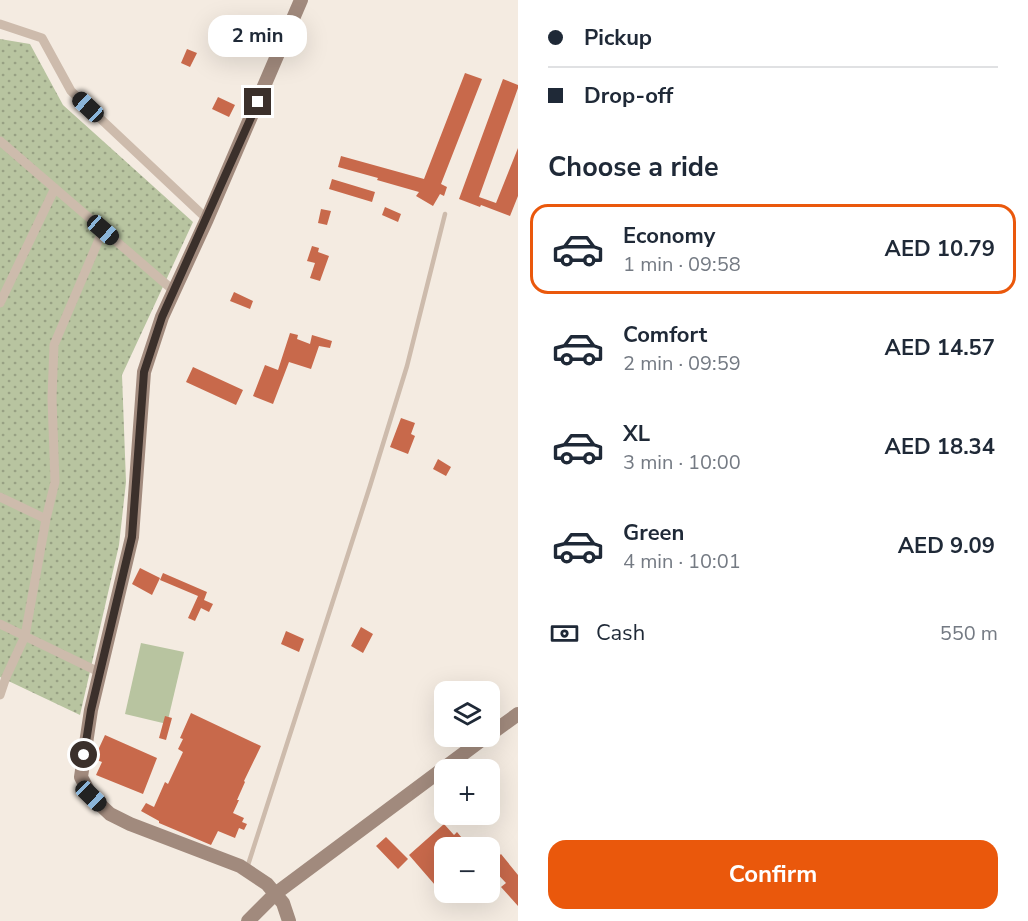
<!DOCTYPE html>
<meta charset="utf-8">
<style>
body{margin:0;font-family:"Nunito Sans",sans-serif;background:#f6f6f7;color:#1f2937;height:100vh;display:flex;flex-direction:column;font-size:22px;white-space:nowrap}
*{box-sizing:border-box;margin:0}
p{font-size:20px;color:#747a83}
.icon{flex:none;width:33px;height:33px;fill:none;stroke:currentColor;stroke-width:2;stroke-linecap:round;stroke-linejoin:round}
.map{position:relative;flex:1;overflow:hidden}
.panel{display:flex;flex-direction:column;background:#fff;width:510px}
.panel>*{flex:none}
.guide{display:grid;align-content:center;height:132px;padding:0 30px;background:#fff}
.tools{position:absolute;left:434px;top:681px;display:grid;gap:12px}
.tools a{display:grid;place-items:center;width:66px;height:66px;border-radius:12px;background:#fff;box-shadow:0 6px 24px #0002;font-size:30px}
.end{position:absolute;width:27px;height:27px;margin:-14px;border:8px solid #3b302b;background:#fff;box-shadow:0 0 0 3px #fff}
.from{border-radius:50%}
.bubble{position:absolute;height:42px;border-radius:18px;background:#fff;box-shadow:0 6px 24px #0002;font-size:20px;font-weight:700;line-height:42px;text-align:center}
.car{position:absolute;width:18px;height:36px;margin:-18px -9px;border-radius:8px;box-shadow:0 0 4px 2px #0007;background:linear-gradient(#222 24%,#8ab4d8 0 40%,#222 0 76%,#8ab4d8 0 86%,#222 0)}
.guide b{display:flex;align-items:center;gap:21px;height:57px;font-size:22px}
.guide b+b{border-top:2px solid #e0e1e3}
.guide i{width:15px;height:15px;background:#1f2937}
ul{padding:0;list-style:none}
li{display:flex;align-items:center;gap:18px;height:90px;margin:0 12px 9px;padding:0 18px;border:3px solid transparent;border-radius:18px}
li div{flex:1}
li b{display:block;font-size:22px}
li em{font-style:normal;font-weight:700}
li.active{border-color:#ea580c}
li>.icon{width:54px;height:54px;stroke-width:1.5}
h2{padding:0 30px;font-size:27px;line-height:72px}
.pay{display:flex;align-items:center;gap:15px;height:66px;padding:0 30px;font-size:22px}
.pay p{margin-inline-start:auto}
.action{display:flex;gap:12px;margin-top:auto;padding:12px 30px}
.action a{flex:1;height:69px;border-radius:18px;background:#ea580c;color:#fff;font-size:24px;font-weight:700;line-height:69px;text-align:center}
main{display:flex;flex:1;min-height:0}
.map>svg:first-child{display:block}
.green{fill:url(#green-dots)}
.pitch{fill:#b8c4a0}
.building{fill:#c8694b}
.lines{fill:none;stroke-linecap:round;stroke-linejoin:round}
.lane{stroke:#cdbbac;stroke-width:4.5}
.street{stroke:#cdbbac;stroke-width:9}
.secondary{stroke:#a18a7d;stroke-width:14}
.route{stroke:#3b302b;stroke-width:8}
</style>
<main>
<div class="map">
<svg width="518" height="921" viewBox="0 0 518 921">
<defs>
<pattern id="green-dots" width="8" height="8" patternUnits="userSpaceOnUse" patternTransform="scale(1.5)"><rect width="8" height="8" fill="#b8c4a0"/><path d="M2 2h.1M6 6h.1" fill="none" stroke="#97a083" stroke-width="1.8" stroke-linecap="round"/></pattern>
</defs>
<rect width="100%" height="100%" fill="#f4ebe1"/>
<path class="green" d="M0,39L30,44L63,105L193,222L122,375L126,482L119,545L80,715L0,677Z"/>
<path class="pitch" d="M141,643L184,652L167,724L125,714Z"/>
<path class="building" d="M218,19L227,26L221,36L211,30Z
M187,49L197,53L190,67L181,63Z
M465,73L482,79L441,184L447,187L444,196L440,194L433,206L416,196L419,192L377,180L378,178L338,167L341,156L424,179Z
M503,79L518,85V88L479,197L496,203L518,148V196L510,216L481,205L480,207L459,199Z
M218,97L235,105L229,117L212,109Z
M332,179L375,192L372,202L329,189Z
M385,207L401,214L398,222L382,215Z
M321,209L331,211L327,225L318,223Z
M312,246L319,248L318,252L329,256L320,281L310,278L315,263L307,261Z
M234,292L253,301L250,309L230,301Z
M290,333L298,335L297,339L310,344L312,335L332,341L330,348L319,346L311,369L289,362L273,404L253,396L265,365L278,370Z
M193,367L243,390L236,405L186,382Z
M401,418L415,423L411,434L415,436L408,454L390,447Z
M438,459L451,467L446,476L433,469Z
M140,568L160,578L152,595L132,584Z
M163,573L207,592L204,600L213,604L209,612L201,608L195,621L188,618L198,596L160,580Z
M361,627L373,634L363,653L351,646Z
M286,631L304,639L299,652L281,644Z
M191,713L261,746L244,781L245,782L237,800H239L233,813L244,818L242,822L247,824L244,830L239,828L235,838L218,831L211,845L159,823V821L141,811L146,803L154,807L165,782L168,784L183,752L178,749L183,739L180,738Z
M165,716L172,718L166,740L159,738Z
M105,735L157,758L143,794L96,775L102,762L94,759Z
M444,824L454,835L457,832L462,838L459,842L464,848H444V878L435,885L409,855Z
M386,837L408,859L398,869L376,846Z
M501,854L518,875V906L501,887L506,883L489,865Z"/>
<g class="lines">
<path class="lane" d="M247,868L370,486L407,366L445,214"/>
<path class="street" d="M0,24L42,38L71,91L207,219
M0,141L174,291
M0,303L55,188
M0,497L46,519
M0,624L99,672
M0,695L6,677L25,636L46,519L55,482L52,398L54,345L103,230"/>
<path class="secondary" d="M489,735L518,714
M248,921L275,894L487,736
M289,921L283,903L267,884L240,866L130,824L110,814L91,796L81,777L91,710L132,537L144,372L162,317L207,219L301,0"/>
</g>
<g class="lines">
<path class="route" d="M84,755L91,710L132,537L144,372L162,317L258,102"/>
</g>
</svg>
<div class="tools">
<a><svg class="icon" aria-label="layers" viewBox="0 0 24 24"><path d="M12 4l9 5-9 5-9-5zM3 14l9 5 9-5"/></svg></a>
<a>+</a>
<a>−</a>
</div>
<i class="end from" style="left:84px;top:755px"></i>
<i class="end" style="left:258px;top:102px"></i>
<div class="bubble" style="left:208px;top:15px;width:99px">2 min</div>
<i class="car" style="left:88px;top:107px;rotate:313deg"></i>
<i class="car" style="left:103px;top:230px;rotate:131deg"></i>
<i class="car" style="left:91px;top:796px;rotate:134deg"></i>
</div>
<section class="panel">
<div class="guide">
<b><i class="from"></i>Pickup</b>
<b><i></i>Drop-off</b>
</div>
<h2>Choose a ride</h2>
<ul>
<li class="active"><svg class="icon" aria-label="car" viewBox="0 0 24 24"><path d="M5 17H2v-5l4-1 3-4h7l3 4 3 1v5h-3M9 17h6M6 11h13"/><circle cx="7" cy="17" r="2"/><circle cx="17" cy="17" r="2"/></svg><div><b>Economy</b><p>1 min · 09:58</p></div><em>AED 10.79</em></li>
<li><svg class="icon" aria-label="car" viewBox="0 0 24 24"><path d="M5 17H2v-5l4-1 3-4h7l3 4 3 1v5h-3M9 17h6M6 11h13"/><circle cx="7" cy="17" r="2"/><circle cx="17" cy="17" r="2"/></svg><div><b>Comfort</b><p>2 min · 09:59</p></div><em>AED 14.57</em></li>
<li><svg class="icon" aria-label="car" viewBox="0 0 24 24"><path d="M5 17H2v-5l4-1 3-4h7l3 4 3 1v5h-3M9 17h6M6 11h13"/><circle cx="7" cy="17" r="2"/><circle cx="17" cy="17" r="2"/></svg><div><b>XL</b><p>3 min · 10:00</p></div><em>AED 18.34</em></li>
<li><svg class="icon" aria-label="car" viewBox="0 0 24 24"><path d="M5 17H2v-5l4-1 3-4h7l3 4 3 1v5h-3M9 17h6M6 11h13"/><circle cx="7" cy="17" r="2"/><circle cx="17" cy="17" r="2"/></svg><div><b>Green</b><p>4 min · 10:01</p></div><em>AED 9.09</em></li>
</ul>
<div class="pay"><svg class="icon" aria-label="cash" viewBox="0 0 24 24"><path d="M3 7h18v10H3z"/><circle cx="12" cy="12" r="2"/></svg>Cash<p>550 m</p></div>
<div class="action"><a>Confirm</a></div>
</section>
</main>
